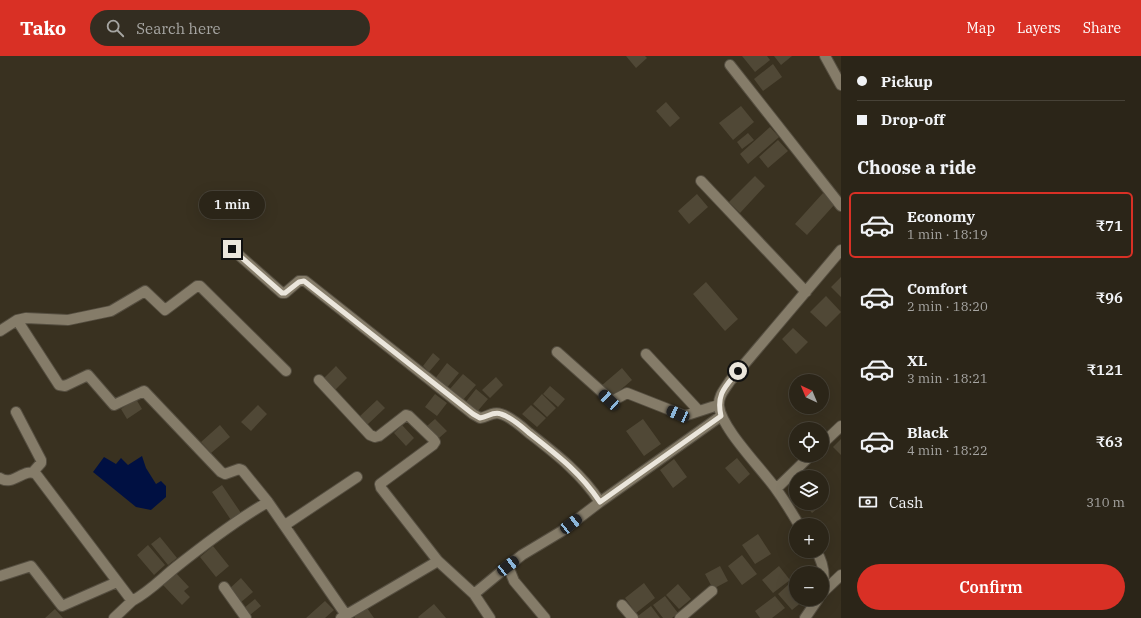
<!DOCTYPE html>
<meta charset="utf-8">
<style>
body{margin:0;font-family:"IBM Plex Serif",serif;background:#332d21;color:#f1f3f6;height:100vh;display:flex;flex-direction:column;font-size:15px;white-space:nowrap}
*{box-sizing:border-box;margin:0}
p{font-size:13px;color:#a6a5a2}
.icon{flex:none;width:22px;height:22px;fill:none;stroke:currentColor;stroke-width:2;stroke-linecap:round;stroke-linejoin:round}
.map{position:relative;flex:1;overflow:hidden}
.panel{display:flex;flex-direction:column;background:#2b2518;width:300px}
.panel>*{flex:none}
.top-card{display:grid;align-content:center;height:88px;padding:0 16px;background:#2b2518}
.needle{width:26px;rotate:316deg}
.tools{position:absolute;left:789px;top:318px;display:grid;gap:8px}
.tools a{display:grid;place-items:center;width:40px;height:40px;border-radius:50%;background:#2b2518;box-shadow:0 4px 16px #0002,0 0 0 1px #474237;font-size:20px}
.end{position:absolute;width:18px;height:18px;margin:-9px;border:5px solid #ebe6dc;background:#111;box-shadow:0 0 0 2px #111}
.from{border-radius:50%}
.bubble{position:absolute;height:28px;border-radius:14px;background:#2b2518;box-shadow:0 4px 16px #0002,0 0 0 1px #474237;font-size:13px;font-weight:600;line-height:28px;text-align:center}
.car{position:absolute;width:12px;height:24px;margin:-12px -6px;border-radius:5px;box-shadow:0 0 3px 1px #0007;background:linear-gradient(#222 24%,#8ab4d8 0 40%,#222 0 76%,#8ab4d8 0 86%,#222 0)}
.top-card b{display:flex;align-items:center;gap:14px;height:38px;font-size:15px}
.top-card b+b{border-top:1px solid #474237}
.top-card i{width:10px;height:10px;background:#f1f3f6}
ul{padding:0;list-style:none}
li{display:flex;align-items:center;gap:12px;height:66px;margin:0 8px 6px;padding:0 8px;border:2px solid transparent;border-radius:6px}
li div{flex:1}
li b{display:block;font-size:15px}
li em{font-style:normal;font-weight:600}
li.current{border-color:#d93025}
li>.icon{width:36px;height:36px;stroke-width:1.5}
h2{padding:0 16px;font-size:18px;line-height:48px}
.pay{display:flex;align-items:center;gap:10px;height:44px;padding:0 16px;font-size:15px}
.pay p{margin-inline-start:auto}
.cta{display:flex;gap:8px;margin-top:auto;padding:8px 16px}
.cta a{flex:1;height:46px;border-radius:24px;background:#d93025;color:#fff;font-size:16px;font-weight:600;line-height:46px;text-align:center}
header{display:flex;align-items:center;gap:24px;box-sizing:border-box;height:56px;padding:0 20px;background:#d93025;color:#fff}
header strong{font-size:19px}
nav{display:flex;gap:22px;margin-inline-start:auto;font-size:14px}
.search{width:280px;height:36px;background:#332d21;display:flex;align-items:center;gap:10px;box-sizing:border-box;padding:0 14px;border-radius:22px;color:#a6a5a2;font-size:15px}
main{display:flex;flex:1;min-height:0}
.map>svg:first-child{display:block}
.water{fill:#001042}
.building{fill:#504836}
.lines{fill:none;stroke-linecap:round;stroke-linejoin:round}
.minor-casing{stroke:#554e40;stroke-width:12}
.minor{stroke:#857c69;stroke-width:10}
.route{stroke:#ebe6dc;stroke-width:5}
</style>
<header>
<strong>Tako</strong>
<div class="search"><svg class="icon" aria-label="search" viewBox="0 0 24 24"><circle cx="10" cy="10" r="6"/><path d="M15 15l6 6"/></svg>Search here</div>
<nav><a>Map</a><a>Layers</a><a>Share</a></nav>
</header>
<main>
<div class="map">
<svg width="841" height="562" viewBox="0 0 841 562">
<rect width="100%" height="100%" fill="#393120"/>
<path class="water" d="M142,400L146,412L156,428L161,425L166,430V441L151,454L136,451L93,416L104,401L116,408L121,402L128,409Z"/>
<path class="building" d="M626,0H645L647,2L636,12Z
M742,0H767L770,4L755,16Z
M774,0H792L781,9Z
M773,8L782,21L763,35L754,23Z
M666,46L680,62L670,71L656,55Z
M741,50L754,66L733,84L719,67Z
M770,71L779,81L748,108L740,98Z
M748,77L754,84L742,93L737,86Z
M778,84L788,95L768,112L759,101Z
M755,120L765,130L740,157L729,146Z
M823,137L835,148L807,179L795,168Z
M697,138L708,151L689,168L678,155Z
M841,221V241L831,231Z
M706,226L738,263L725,275L693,238Z
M826,240L841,256L826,271L810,256Z
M793,272L808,286L796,298L782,283Z
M433,297L440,303L429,316L423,310Z
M447,307L459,317L445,334L434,324Z
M336,310L347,322L334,335L322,324Z
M622,312L632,324L611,342L601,330Z
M463,318L476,329L462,345L449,334Z
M496,321L503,329L490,342L482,334Z
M550,330L565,343L558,351L543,338Z
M476,333L488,343L476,357L465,347Z
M435,338L447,347L437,360L425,351Z
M542,338L556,352L547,361L533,348Z
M136,343L142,353L127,363L121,353Z
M377,344L385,352L367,369L359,361Z
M258,349L267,358L251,375L241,366Z
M531,349L546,362L537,371L522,358Z
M435,363L447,375L439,382L427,370Z
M643,363L661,388L644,400L626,375Z
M220,369L230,381L211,397L201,386Z
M402,369L414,382L406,390L394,377Z
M841,383V399L833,391Z
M737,402L750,418L739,428L725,412Z
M674,403L687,421L673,432L660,414Z
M222,429L241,457L231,464L212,436Z
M822,436L828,444L812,457L804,447H822Z
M758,478L771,498L755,508L742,489Z
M160,481L177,502L168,509L151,488Z
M148,489L165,509L154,519L137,499Z
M213,490L229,510L216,521L200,501Z
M742,499L757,518L742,529L728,510Z
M720,510L728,525L713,533L705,518Z
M779,510L790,524L773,537L762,524Z
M176,517L189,531L184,535L190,541L182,549L163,529Z
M241,522L253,536L240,547L229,533Z
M796,522V531L792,525Z
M644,527L655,542L636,557L625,542Z
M678,528L691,543L679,553L666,539Z
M789,528L796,536V543L803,545L792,554L778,538Z
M665,540L678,557L672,562H663L653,549Z
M775,540L785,552L772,562H760L755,555Z
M255,543L261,550L250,559L244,552Z
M325,545L334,554L325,562H306Z
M434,548L446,562H419L418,561Z
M651,550L660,562H639L638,560Z
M367,552L374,562H355L354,560Z
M55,553L63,562H45Z"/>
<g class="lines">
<defs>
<path id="minor" d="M825,0L841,29
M730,9L841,150
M701,125L806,236
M232,193L282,237H285L299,225H305L473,358L480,362C488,361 493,355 501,358C511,361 521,370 529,377C556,398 581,417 600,446
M17,264L59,329L65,330L88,319L114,349L144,335L221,416L225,418L239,413L242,414L268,446
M0,275L17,264L26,262L68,264L111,255L145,235L165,254L197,230H200L286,315
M557,296L612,345L627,337L683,359H687L718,349
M646,298L699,355
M319,324L370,379L375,381L379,380L406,359L409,360L433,383L435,386L433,389L380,428L381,432L438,505L474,538L508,510
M16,356L41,404V407L33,416
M822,388L841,370
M0,422C13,431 24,411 36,418L132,545C149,536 161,523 176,511C205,488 236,464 268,446L346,559L341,562
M776,433L811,399
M285,469L357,421
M799,469C792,457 784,444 776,433C762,413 721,372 719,350C718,340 725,333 730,325L841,194
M816,495C824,507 825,523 822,537
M0,520L31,510L62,550L117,526
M224,531L246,562
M822,537L841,519
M474,538L490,562
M622,549L633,562
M346,559L438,505
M114,562L132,545
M545,562L514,525L508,510L522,499L562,475L600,446L721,360
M680,562L712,535
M805,562L818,543"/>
</defs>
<use href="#minor" class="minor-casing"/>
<use href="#minor" class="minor"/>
</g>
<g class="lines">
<path class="route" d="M232,193L282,237H285L299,226L304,225L473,358L480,362C488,361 493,355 501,358C511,361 521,370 529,377C557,399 580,416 600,446L721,360C716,338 725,331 738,315"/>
</g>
</svg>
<div class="tools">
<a><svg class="needle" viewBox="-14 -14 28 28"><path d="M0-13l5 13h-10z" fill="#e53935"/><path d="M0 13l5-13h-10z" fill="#a6a5a2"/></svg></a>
<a><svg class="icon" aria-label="locate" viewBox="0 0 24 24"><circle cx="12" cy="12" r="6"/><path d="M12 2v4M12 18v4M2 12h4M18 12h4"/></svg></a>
<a><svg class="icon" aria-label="layers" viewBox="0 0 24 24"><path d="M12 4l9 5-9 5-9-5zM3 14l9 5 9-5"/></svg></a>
<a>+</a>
<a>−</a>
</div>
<i class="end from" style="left:738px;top:315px"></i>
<i class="end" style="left:232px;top:193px"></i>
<div class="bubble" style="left:199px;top:135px;width:66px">1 min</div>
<i class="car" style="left:609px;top:344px;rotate:313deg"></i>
<i class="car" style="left:678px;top:358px;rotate:294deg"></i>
<i class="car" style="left:571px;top:468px;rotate:52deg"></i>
<i class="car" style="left:508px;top:510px;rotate:52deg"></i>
</div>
<section class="panel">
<div class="top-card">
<b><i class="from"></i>Pickup</b>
<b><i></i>Drop-off</b>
</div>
<h2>Choose a ride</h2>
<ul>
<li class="current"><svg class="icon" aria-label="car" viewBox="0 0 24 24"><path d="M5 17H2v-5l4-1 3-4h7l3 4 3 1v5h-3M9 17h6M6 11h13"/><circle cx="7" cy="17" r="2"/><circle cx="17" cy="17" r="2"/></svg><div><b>Economy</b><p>1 min · 18:19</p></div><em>₹71</em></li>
<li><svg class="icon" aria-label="car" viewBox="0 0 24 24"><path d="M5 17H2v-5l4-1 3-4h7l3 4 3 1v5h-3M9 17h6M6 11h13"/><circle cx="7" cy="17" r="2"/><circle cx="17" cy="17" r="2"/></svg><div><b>Comfort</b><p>2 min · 18:20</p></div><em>₹96</em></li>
<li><svg class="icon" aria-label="car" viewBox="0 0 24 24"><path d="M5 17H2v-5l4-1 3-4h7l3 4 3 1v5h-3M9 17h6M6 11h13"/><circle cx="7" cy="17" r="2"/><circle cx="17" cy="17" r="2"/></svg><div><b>XL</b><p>3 min · 18:21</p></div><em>₹121</em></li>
<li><svg class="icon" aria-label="car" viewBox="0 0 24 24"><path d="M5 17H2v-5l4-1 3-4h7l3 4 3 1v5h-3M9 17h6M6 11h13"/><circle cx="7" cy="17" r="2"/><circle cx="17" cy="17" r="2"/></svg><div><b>Black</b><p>4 min · 18:22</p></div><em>₹63</em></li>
</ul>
<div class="pay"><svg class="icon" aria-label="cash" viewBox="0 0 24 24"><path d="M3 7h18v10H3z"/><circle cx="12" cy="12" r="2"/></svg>Cash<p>310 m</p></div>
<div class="cta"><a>Confirm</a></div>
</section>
</main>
